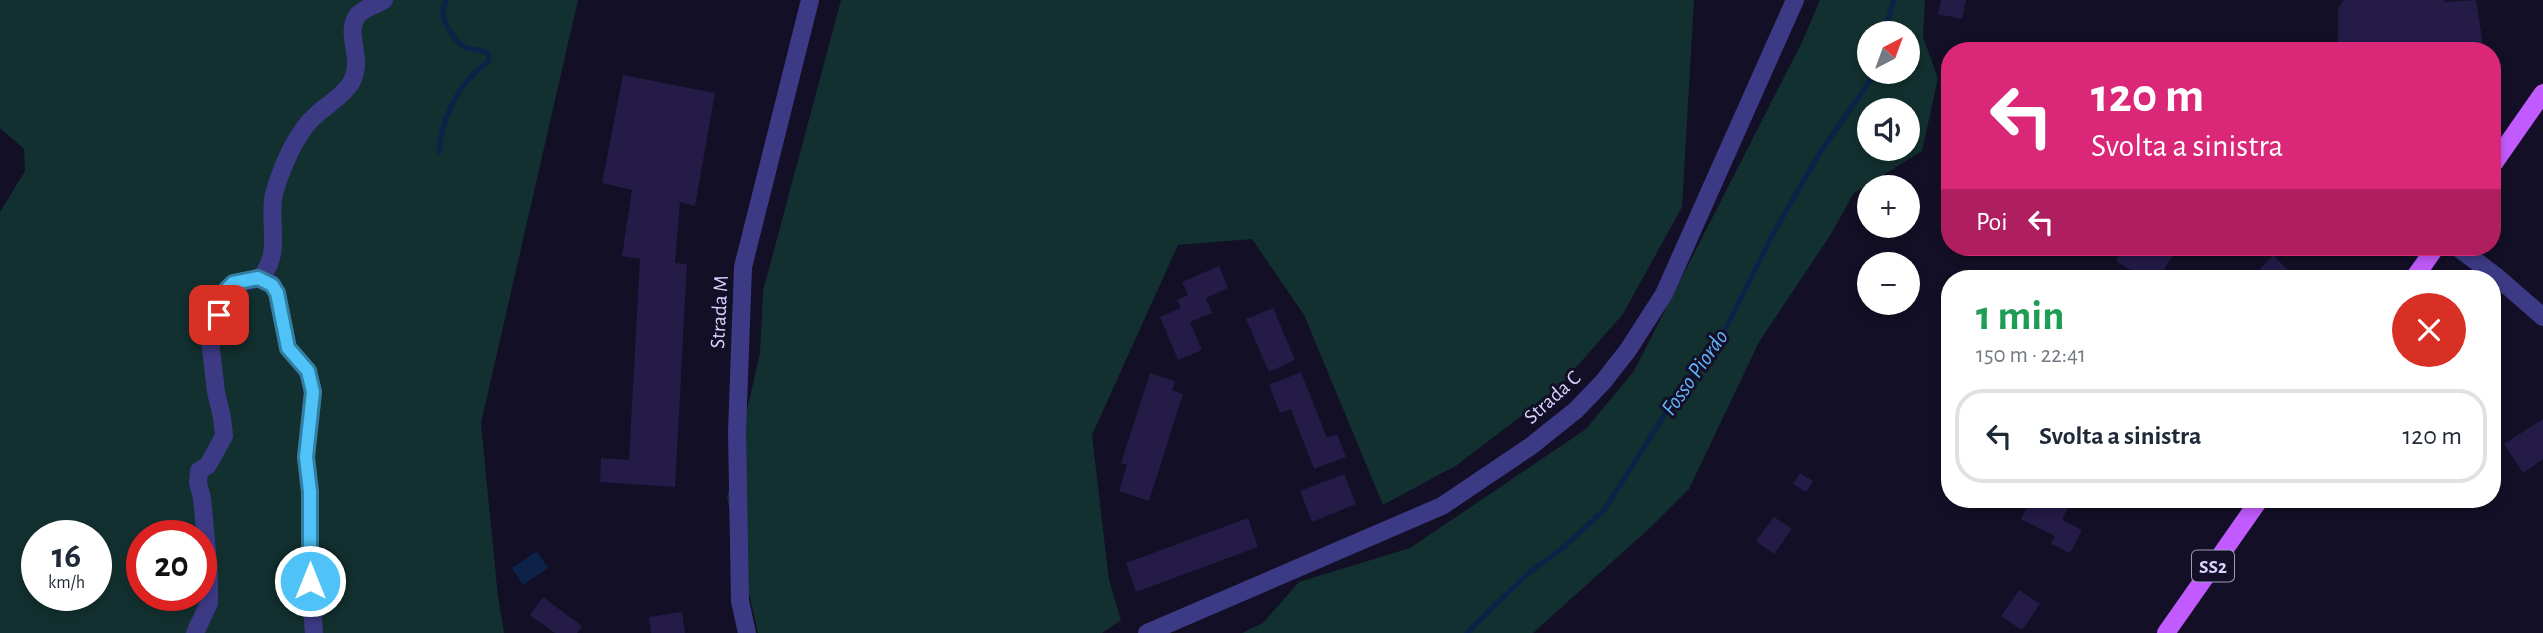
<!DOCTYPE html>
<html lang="it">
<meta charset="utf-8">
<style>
:root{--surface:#fff;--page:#f2f2f3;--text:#1f2937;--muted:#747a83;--line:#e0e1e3}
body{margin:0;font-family:"Alegreya Sans",sans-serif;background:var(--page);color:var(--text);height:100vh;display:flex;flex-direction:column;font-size:26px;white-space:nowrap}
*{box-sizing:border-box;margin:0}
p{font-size:23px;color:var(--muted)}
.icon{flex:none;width:38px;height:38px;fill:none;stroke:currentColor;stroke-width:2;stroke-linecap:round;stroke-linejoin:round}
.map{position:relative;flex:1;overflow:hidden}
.panel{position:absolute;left:1941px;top:270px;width:560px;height:238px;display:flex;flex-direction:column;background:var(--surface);border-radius:28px;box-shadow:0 4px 10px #0003}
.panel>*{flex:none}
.banner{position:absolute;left:1941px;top:42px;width:560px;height:214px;border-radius:28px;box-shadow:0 4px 10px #0003;background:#db2777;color:#fff;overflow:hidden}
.needle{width:46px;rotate:41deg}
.buttons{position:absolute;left:1857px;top:21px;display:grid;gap:14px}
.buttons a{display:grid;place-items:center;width:63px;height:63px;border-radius:50%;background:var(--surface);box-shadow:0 4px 10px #0003;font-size:35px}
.speed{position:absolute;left:21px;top:520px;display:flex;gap:14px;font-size:35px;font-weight:700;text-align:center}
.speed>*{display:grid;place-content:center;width:91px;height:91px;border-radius:50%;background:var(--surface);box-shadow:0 4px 10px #0003;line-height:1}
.speed small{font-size:18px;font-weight:400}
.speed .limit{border:10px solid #d22;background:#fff;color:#111}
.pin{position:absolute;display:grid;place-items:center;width:60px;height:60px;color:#fff;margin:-30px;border-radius:14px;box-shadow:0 4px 10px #0006}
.me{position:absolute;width:77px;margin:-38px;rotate:0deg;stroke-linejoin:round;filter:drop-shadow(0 0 5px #0008)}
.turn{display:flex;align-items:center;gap:24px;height:147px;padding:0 35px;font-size:32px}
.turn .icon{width:91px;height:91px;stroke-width:2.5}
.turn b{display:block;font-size:49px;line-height:60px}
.then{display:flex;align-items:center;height:66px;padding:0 35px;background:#0003;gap:14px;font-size:26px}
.round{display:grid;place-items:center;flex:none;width:74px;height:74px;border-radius:37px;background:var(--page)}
.summary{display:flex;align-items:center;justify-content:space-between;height:119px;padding:0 35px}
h1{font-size:42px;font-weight:700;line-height:52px;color:#1e9e55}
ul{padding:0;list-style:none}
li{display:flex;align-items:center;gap:21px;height:94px;margin:0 14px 10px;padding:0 21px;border:4px solid var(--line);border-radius:28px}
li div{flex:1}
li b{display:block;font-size:26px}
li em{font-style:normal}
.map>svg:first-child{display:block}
</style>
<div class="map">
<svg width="2543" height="633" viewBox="0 0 2543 633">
<rect width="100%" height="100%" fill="#130f26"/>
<path fill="#12302f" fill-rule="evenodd" d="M0,0H578L481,423L498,597L504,633H0V212L25,171L24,149L0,128ZM37,536H96V595H37ZM142,536H201V595H142Z
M841,0H1694L1682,207L1623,314L1558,388L1457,465L1383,505L1304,315L1252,239L1178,245L1092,435L1109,580L1121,620L1102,633H758L727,497L760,353L763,291Z
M1820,0H1925L1923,37L1938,78L1922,151L1854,193L1831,234L1759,342L1689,489L1652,526L1533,633H1242L1263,623L1299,582L1410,548L1586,429L1634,371L1802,42ZM1869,33H1908V72H1869ZM1869,110H1908V149H1869Z"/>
<path fill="#0c2248" d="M537,551L548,568L523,585L512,568Z"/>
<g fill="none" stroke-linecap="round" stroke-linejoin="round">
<path stroke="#0c2248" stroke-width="5" d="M1884,33L1894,0
M439,152C441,123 454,92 476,72C480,68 485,65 489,61L488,54C481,48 475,51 467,48C456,44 442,22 443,11C443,7 445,4 447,0
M1467,633L1526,575L1564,547L1605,509L1675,398L1718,344L1775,230L1821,151L1872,78L1873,72"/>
</g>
<path fill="#241b47" d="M1941,0H1966L1962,19L1938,14Z
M2344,0H2445L2444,2L2476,0L2484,51H2334L2338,44V8Z
M623,75L715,93L695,206L680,202L675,263L687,264L675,487L600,482L601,458L629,460L640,259L622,256L632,190L602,183Z
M2124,247H2160L2173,255L2159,278H2144L2116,261Z
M2273,255L2296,278H2269L2260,269Z
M1219,266L1228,288L1206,298L1212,313L1190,322L1202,350L1178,360L1160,317L1181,308L1177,300L1188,295L1182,282Z
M1273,308L1295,360L1269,372L1246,319Z
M1301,372L1327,438L1337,434L1346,457L1314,469L1291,409L1280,413L1269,385Z
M1150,373L1175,381L1172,390L1183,394L1149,501L1119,491L1127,465L1121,463Z
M2543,419V459L2523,473L2504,444Z
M1800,473L1813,481L1806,492L1793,484Z
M1344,474L1356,504L1312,522L1300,491Z
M2031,499H2072L2062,520L2082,530L2070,553L2051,544L2055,536L2021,519Z
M1774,517L1792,529L1774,554L1756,541Z
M1248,518L1258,547L1136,592L1126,563Z
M2019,590L2040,604L2022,630L2001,616Z
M543,597L582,626L577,633H555L530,615Z
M682,612L685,633H651L649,617Z"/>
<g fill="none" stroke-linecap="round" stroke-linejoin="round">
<path stroke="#3d3a85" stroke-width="18" d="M2457,247L2497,277L2543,317
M258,278L272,284L277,293L288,348L308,371L313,392L306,457L310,492V581L314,633
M195,633L209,603V573L202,498L198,483L199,471L208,465L224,436L222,417L216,392L210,340L227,289C237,279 256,284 264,273C281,250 268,219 274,194C281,169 296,132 316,115C328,104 342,97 351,83C365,58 344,36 357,16C364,7 375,6 384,0
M747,633L740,601L737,432L743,267L810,0
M1147,633L1442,506L1531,446L1576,410L1603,382L1628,350L1664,294L1795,0"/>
<path stroke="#c25bff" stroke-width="18" d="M2492,166L2543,93
M2414,278L2436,247
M2166,633L2260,499"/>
</g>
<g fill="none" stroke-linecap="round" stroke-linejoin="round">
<defs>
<path id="route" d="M219,315L227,289L233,283L258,278L272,285L277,293L288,348L308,371L313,392L306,457L310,492V581"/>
</defs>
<use href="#route" stroke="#337fa1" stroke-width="18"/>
<use href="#route" stroke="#4fc3f7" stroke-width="12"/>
</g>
<g text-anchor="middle" stroke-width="6" stroke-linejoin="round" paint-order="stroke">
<rect fill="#130f26" stroke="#9e99be" stroke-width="2" x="2192" y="550.5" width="42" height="31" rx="5"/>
<g font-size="19" font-weight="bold" fill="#d9d4ff">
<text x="2213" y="573">SS2</text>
</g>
<g font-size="21" fill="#d9d4ff" stroke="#130f26">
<text transform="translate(719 312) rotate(-87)" y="7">Strada M</text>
<text transform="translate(1552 397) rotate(-42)" y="7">Strada C</text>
</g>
<g font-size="23" font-style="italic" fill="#62b6ff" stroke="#130f26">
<text transform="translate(1694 372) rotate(-55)" y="8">Fosso Piordo</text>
</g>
</g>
</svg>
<div class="buttons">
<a><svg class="needle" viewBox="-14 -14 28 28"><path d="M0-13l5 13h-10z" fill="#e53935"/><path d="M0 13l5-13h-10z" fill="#747a83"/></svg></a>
<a><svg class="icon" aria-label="sound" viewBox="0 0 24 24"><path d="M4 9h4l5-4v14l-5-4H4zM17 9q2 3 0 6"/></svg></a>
<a>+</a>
<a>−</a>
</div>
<div class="speed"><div>16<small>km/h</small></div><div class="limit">20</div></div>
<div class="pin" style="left:219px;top:315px;background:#d93025"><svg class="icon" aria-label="arrive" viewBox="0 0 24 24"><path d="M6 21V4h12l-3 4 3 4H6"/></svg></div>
<svg class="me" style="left:310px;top:581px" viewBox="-20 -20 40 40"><circle r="17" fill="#4fc3f7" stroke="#fff" stroke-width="3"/><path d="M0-11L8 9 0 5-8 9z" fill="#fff"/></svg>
<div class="banner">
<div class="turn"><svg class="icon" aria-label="left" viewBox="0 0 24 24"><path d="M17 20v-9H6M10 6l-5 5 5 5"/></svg><div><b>120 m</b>Svolta a sinistra</div></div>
<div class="then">Poi<svg class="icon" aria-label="left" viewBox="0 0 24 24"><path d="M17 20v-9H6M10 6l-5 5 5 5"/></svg></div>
</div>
<section class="panel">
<div class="summary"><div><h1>1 min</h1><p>150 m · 22:41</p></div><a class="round" style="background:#d93025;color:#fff"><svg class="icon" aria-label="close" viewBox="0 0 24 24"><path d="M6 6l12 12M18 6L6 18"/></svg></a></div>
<ul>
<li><svg class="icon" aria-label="left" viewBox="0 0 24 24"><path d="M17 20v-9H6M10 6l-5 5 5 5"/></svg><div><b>Svolta a sinistra</b></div><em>120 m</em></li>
</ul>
</section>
</div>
